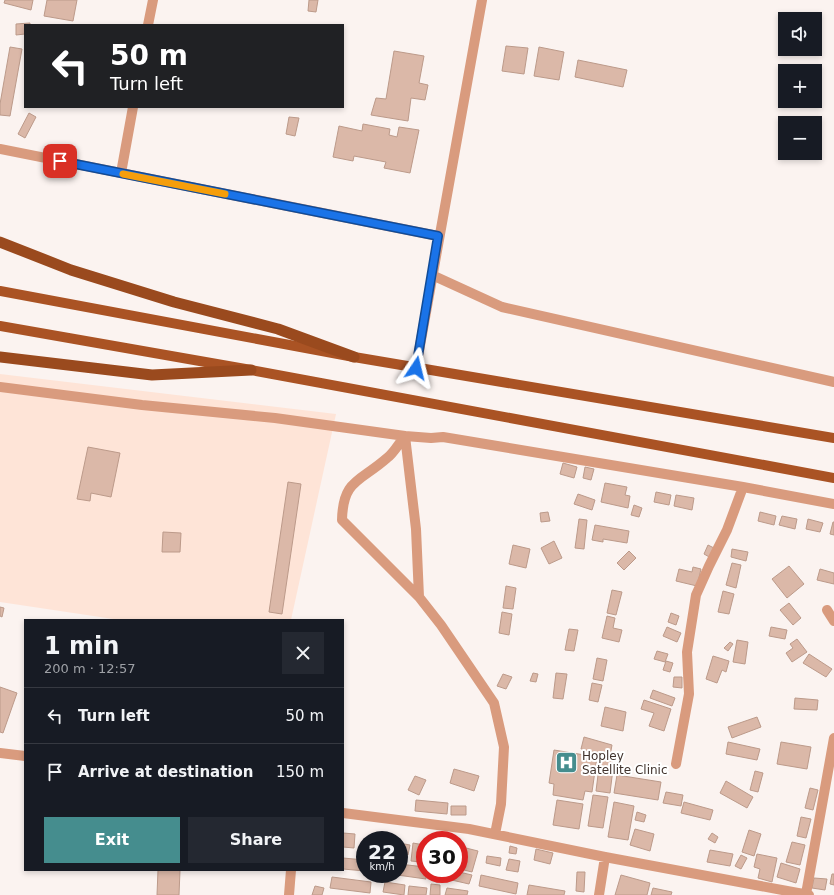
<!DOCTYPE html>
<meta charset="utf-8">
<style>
:root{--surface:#171b24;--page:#242831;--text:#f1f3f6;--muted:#9ea1a6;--line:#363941;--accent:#458d8e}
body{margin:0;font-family:"DejaVu Sans",sans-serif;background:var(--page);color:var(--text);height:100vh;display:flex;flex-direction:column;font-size:15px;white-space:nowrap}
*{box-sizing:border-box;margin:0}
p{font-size:13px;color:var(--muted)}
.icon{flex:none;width:22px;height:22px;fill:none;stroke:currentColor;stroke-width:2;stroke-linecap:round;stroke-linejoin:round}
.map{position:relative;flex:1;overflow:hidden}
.panel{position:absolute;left:24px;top:619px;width:320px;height:252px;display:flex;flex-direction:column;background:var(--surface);border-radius:0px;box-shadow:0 2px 6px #0003}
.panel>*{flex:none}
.hud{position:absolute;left:24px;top:24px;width:320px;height:84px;border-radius:0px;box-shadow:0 2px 6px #0003;background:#202124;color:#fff;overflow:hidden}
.fabs{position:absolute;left:778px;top:12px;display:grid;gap:8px}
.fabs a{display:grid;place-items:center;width:44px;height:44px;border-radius:0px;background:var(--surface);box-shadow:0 2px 6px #0003;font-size:20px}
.speed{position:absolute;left:356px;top:831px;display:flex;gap:8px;font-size:20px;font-weight:700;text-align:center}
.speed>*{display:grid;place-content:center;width:52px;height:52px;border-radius:50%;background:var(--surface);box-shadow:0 2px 6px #0003;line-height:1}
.speed small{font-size:10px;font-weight:400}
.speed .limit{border:6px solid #d22;background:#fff;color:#111}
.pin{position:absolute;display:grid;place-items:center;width:34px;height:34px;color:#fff;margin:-17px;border-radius:8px;box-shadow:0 2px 6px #0006}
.me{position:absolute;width:44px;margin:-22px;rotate:10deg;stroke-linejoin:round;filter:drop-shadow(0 0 3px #0008)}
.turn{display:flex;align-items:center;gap:14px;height:84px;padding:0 20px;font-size:18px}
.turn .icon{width:52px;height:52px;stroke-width:2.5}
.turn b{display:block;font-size:28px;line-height:34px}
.round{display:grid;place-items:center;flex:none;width:42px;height:42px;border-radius:0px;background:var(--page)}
.head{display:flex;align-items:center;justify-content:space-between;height:68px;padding:0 20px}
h1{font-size:24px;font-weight:700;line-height:30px}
.action{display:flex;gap:8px;margin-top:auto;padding:8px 20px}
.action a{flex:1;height:46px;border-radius:0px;background:var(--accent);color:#fff;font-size:16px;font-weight:700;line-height:46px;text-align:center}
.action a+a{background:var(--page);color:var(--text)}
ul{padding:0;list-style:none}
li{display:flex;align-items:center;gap:12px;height:56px;padding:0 20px;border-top:1px solid var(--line)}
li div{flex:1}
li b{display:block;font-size:15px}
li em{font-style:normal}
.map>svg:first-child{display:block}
</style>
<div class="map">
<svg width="834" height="895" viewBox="0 0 834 895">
<rect width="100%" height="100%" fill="#fbf3f0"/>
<path fill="#fee4d7" d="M0,374L336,414L291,620H120L0,602Z"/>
<path fill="#dbb8a8" stroke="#bc9a8a" d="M5,0H33L31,10L4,3Z
M47,0H77L73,21L44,16Z
M309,0H318L316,12L308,11Z
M30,23V25H25V34L16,35V24Z
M506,46L528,48L524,74L502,71Z
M10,47L22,49L10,116L0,115V104Z
M539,47L564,52L559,80L534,76Z
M394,51L424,56L419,83L428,85L425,100L411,98L408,121L371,115L376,98L386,99Z
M578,60L627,70L623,87L575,77Z
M29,113L36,117L25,138L18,134Z
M289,117L299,118L295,136L286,134Z
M363,124L390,129L389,135L397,137L399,127L419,130L410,173L384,168L386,162L354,156L353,161L333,157L339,126L362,131Z
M88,447L120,453L111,497L91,493L90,501L77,499Z
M563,463L577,467L574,478L560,474Z
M585,467L594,469L591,480L583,478Z
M288,482L301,484L282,614L269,612Z
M605,483L627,487L625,495L630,496L628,508L601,502Z
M656,492L671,495L669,505L654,502Z
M578,494L595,500L592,510L574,504Z
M676,495L694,498L692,510L674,506Z
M634,505L642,508L639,517L631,515Z
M548,512L550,521L541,522L540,513Z
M760,512L776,516L774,525L758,521Z
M782,516L797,519L795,529L779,525Z
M579,519L587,520L584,549L575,548Z
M808,519L823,523L820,532L806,529Z
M833,522H834V535L830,534Z
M595,525L629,531L627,543L603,539V542L592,540Z
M163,532L181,533L180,552H162Z
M554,541L562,558L549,564L541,548Z
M513,545L530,549L526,568L509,564Z
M708,545L716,549L711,558L704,554Z
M732,549L748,552L746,561L731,557Z
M629,551L636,558L624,570L617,563Z
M732,563L741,565L736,588L726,585Z
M789,566L804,584L787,598L772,579Z
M693,567L701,569L697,586L676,581L679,569L692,572Z
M820,569L834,573V584L817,580Z
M506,586L516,588L513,609L503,608Z
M612,590L622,592L616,615L607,613Z
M723,591L734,594L729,614L718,612Z
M789,603L801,618L793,625L780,610Z
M0,607L4,608L2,617L0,616Z
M502,612L512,614L509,635L499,633Z
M671,613L679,616L676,625L668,622Z
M607,616L615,618L613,628L622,630L619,642L602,638Z
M667,627L681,633L677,642L663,636Z
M771,627L787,630L785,639L769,636Z
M569,629L578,630L574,651L565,650Z
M797,639L807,652L792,662L786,653L793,648L790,644Z
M737,640L748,642L745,664L733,662Z
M730,642L733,644L728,651L724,648Z
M657,651L668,654L665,662L654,659Z
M809,654L832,669L826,677L803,663Z
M713,656L729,661L726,672L722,670L717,683L706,679Z
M597,658L607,660L603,681L593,679Z
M666,661L673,663L670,672L663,670Z
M533,673L538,674L536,682L530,681Z
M556,673L567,674L563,699L553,698Z
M503,674L512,677L506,689L497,686Z
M674,677H682V688L673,687Z
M592,683L602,685L598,702L589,700Z
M0,687L17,693L3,733L0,732Z
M653,690L675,698L672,706L650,698Z
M795,698L818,700L817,710L794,709Z
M644,700L671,709L664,731L649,726L654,713L641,709Z
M605,707L626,712L623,731L601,726Z
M757,717L761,727L732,738L728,727Z
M584,737L612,745L610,756L581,749Z
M728,742L760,749L757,760L726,754Z
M781,742L811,747L807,769L777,764Z
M554,750L597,757L592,792L585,791L583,800L553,795L554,784L549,783Z
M600,759L614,761L610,793L596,791Z
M454,769L479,776L474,791L450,783Z
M755,771L763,773L758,792L750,790Z
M617,775L661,782L658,800L614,793Z
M415,776L426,780L419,795L408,790Z
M726,781L753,797L747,808L720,793Z
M810,788L818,790L813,810L805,808Z
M666,792L683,795L681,806L663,803Z
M593,795L608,797L603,828L588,826Z
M416,800L448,803L447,814L415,811Z
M557,800L583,804L579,829L553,825Z
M614,802L634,806L628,840L608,837Z
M684,802L713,810L710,820L681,813Z
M451,806H466V815H451Z
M637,812L646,815L644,822L635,820Z
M801,817L811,819L806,838L797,836Z
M635,829L654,834L650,851L630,845Z
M749,830L761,834L754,856L742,852Z
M343,833L355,834L354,848L343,847Z
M712,833L718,837L715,843L708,839Z
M792,842L805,845L800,865L786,862Z
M399,843L410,845L408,855L399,853Z
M413,843L424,845L421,862L411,861Z
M510,846L517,848L516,854L509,853Z
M466,848L478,851L472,872L460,869Z
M536,849L553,853L550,864L534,860Z
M710,850L733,854L730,866L707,862Z
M757,854L777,858L772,882L758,878L760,869L754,867Z
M741,855L747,858L741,869L735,866Z
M487,856L501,858L500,866L486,863Z
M343,858L365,860V871L343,869Z
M509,859L520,861L518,872L506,870Z
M781,863L800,869L796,883L777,877Z
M399,864L425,867L426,879L390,874H399Z
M158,870H180L179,895H157Z
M459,872L472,875L469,884L443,878L444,874H459Z
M577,872H585L584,892L576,891Z
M432,874H441L440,878L431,877Z
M832,874H834V885L830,884Z
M481,875L518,883L516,894L479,886Z
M621,875L650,883L647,895H615Z
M332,877L371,882L370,893L330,888Z
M814,878L827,879L825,890L812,888Z
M385,882L405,885L404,895L383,892Z
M431,884L440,885V895H430Z
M529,885L565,891L564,895H527Z
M315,886L324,888L322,895H312Z
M409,886L427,888L426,895H408Z
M447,888L468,891L467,895H445Z
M653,888L672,892L671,895H651Z"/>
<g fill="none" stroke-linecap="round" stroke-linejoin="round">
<path stroke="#d99b7e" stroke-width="10" d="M432,275L502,307L834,382"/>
<path stroke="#d99b7e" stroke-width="10" d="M148,25L153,0
M0,149L438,236
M121,173L133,107
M416,368L482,0
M0,387L142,405L275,418L405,436L416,529L419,597
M827,610L834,621
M0,753L25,756
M676,764L689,694L687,652L696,595L709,566L727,530L743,487
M343,813L469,829L605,857L809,895
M495,834L501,804L504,747L494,703L441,625L419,597L342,520C343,479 360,482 387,458C394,453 399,443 405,436L431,438L443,437L743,487L834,504
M806,894L834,738
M289,895L291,870
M599,895L605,857"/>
<path stroke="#aa5324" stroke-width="10" d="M0,291L354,357L834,438
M0,326L251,370L834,478"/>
<path stroke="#9a4a1e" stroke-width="11" d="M0,242L71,270L174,302L278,329L354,357
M0,357L152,375L251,370"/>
</g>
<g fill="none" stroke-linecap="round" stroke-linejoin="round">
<defs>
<path id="route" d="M60,161L438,236L416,368"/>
</defs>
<use href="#route" stroke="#114b97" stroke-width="10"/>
<use href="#route" stroke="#1a73e8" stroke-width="7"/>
<path stroke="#f59e0b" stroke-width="7" d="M123,174L225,194"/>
</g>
<defs>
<symbol id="hospital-square" viewBox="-11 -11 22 22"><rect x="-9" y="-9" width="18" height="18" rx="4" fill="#458d8e" stroke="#fff"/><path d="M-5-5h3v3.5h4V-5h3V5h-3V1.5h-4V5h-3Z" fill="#fff"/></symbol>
</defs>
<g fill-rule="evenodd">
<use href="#hospital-square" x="554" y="750" width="25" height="25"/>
</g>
<g text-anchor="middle" stroke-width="4" stroke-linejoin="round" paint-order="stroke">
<g font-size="12" fill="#40322c" stroke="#fff" text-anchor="start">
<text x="582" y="760">Hopley<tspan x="582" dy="14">Satellite Clinic</tspan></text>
</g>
</g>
</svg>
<div class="fabs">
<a><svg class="icon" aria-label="sound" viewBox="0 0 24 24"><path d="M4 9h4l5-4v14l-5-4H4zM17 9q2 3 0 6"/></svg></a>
<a>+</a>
<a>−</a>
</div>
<div class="speed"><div>22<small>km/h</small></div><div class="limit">30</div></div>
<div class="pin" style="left:60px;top:161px;background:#d93025"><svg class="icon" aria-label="arrive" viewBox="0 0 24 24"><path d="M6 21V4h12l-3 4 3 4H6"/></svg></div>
<svg class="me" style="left:416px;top:368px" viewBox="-20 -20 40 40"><path d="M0-17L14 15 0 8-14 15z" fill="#1a73e8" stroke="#fff" stroke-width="4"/></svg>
<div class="hud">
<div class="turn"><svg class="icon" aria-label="left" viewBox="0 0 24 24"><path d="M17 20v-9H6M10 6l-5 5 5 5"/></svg><div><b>50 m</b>Turn left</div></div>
</div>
<section class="panel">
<div class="head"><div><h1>1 min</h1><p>200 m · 12:57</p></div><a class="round"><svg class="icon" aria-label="close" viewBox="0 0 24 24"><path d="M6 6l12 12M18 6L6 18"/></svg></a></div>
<ul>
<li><svg class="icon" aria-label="left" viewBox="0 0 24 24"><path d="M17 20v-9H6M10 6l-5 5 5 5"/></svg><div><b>Turn left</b></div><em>50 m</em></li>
<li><svg class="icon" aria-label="arrive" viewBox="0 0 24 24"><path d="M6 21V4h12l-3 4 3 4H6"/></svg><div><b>Arrive at destination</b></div><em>150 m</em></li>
</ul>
<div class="action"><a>Exit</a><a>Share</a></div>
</section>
</div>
